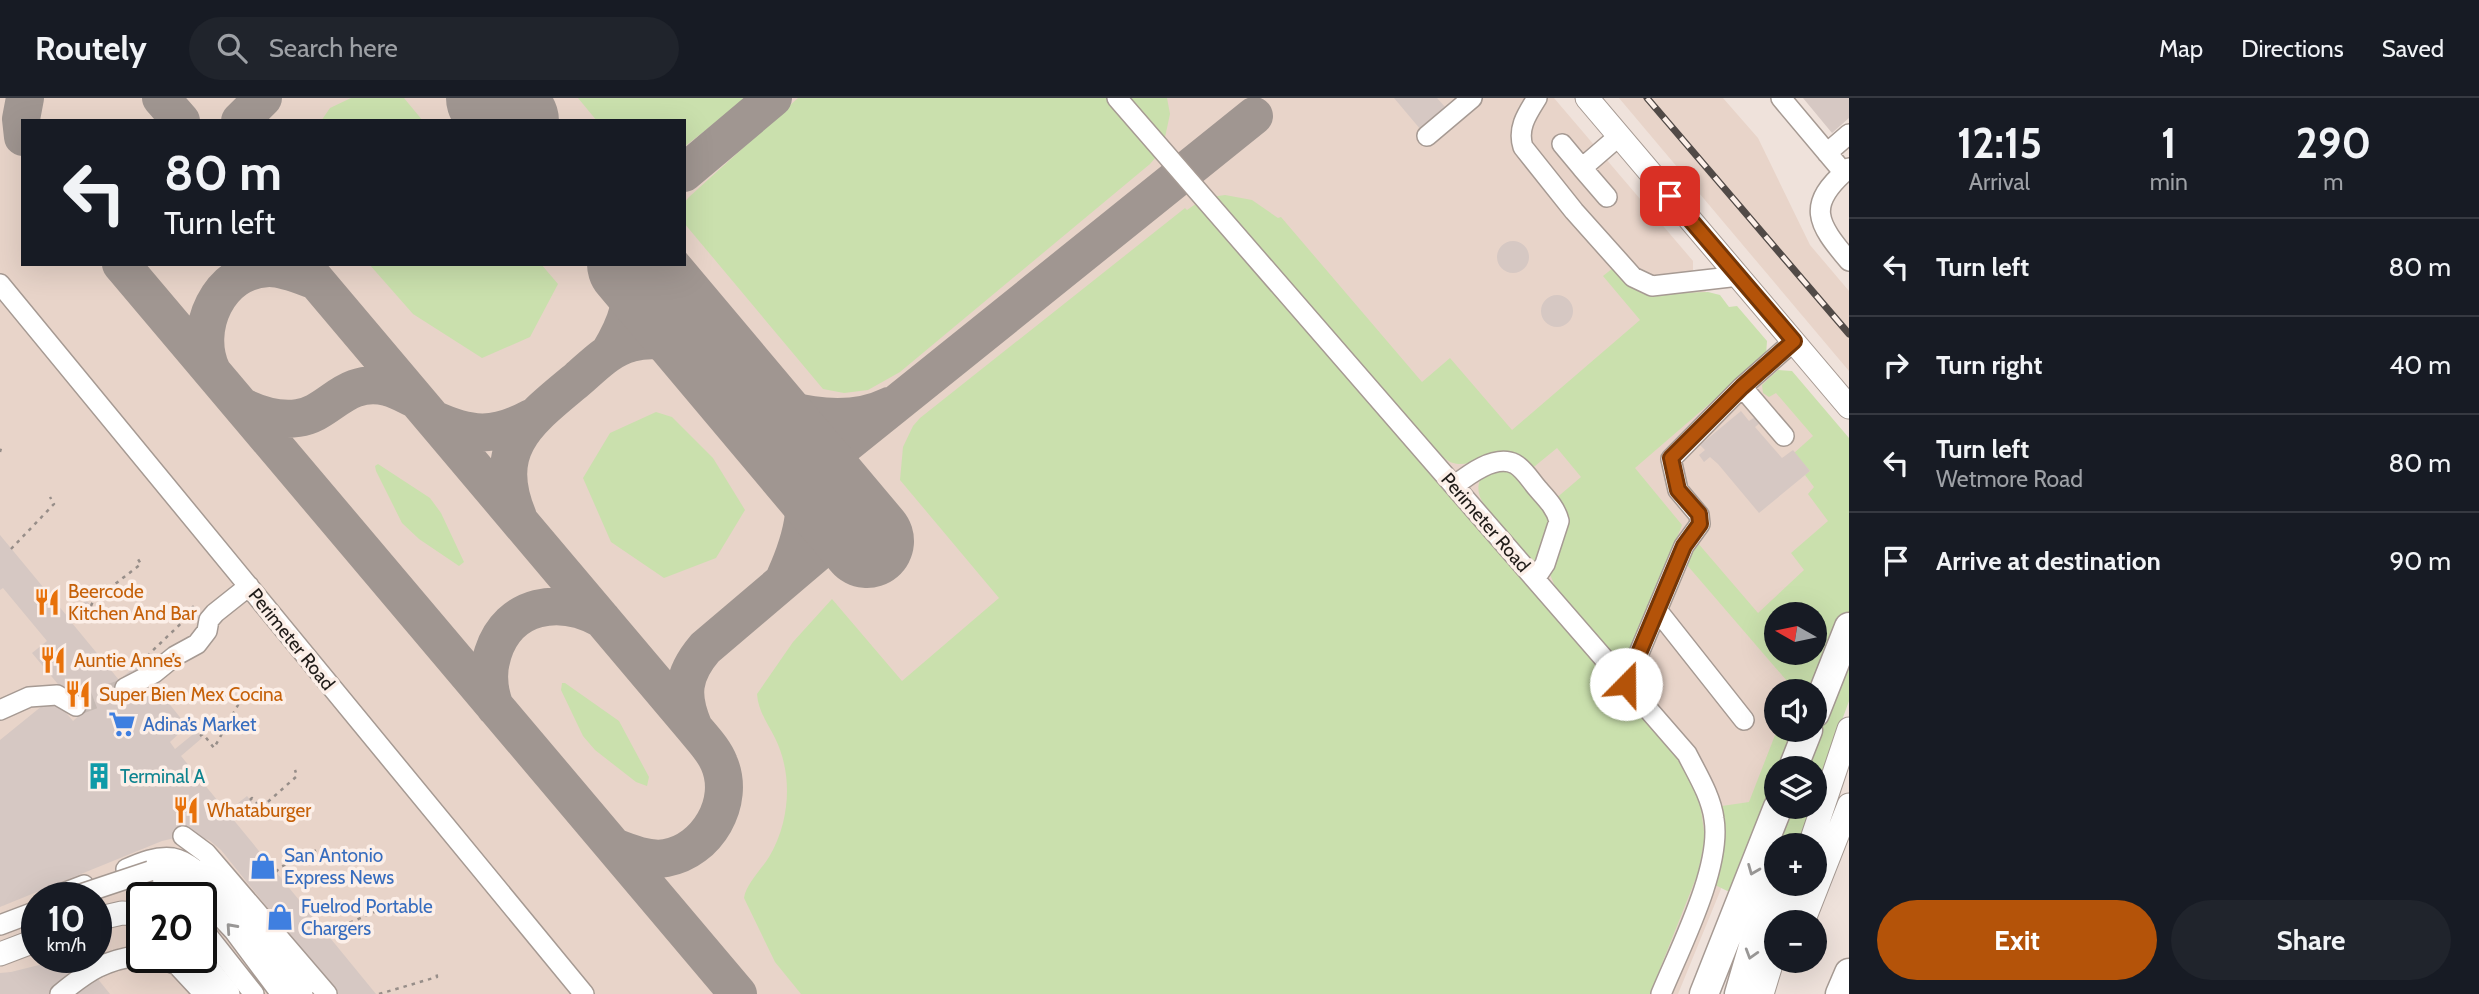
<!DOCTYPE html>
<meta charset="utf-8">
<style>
:root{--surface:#171b24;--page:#20242c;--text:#f1f3f6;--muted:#9ea1a6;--line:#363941;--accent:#b45309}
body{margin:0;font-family:Cabin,sans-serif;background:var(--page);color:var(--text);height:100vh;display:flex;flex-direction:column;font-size:26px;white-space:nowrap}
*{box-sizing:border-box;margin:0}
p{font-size:23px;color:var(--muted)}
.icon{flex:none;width:38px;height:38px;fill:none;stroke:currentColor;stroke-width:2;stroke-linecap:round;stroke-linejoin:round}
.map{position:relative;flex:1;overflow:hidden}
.side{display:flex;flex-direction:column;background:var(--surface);width:630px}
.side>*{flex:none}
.hud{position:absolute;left:21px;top:21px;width:665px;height:147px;border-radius:0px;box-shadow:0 7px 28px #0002;background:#171b24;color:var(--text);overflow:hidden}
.needle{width:46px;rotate:279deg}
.tools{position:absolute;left:1764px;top:504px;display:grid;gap:14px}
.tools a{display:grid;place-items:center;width:63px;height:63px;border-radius:50%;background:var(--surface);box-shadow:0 7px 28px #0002;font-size:35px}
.speed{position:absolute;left:21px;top:784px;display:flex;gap:14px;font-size:35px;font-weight:700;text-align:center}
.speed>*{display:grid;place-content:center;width:91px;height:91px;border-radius:50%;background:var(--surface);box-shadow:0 7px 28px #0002;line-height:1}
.speed small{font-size:18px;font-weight:400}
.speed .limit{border:4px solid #111;border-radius:10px;background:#fff;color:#111}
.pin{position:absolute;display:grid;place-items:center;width:60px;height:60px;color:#fff;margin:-30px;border-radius:14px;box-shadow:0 4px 10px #0006}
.me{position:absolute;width:77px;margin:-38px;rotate:22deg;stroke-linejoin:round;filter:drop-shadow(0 0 5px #0008)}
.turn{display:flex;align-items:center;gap:24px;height:147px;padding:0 28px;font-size:32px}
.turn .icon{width:91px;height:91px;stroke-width:2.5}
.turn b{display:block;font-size:49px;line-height:60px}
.eta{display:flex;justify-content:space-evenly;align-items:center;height:119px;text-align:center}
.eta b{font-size:42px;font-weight:800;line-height:49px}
.action{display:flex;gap:14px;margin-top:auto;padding:14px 28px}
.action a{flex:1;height:80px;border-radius:42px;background:var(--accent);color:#fff;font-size:28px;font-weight:800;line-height:80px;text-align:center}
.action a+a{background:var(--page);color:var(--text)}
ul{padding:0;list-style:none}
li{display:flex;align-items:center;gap:21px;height:98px;padding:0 28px;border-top:2px solid var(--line)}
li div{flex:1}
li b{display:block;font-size:26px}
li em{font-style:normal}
header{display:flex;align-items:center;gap:42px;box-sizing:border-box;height:98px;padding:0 35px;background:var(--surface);border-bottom:2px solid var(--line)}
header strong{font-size:33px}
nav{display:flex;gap:38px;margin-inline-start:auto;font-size:24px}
.search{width:490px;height:63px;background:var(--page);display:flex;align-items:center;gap:18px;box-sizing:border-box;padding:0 24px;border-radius:38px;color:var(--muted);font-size:26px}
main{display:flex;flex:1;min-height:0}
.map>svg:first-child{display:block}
</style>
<header>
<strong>Routely</strong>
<div class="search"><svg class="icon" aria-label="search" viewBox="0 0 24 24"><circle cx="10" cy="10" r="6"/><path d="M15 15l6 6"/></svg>Search here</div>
<nav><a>Map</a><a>Directions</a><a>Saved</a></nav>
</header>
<main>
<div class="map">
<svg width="1849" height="896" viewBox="0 0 1849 896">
<rect width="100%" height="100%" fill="#efe2db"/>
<path fill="#e8d4c9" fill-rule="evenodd" d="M0,0H1554L1693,163V178L1849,368V479L1802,593H1776V632H1786L1678,896H0ZM23,23H684V166H23ZM1776,516H1815V555H1776ZM37,800H96V859H37ZM142,800H201V859H142Z
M1619,0H1723L1758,40L1810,147L1849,193V273Z"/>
<path fill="#cae0ad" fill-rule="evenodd" d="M351,0H404L423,23H321L330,10Z
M578,0H747L684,49V23H597Z
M798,0H1106L1156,59L1150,66L900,274L868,292L844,295L823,291L684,125V105L689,99Z
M1127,0H1167L1170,16L1164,44Z
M1225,97L1252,102L1278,120L1281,119L1422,284L1450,260L1512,332L1640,222L1603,178L1613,170L1632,189L1643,196L1708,194L1720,197L1729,209L1737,208L1767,243L1766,257L1635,370L1682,427L1634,550L1622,568L1552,488L1554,486L1549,474L1554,402L1581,379L1557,350L1529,373C1520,369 1507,361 1497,360C1478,359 1461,374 1444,360L1442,362L1211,99Z
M1197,105L1649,623L1682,666L1699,698L1705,740L1698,775L1650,896H801L775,864L744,800C746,786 761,772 769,759C775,749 780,737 783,725C790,697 788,666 775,640C768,626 758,613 757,596L793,544L832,501L902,583L999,500L900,382L903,349L913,328L920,320L1185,110L1187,112Z
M369,166H541L558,186L530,239L482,260L413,216Z
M1778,272L1792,273L1849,340V603L1815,696V670H1776V709H1811L1798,747H1776L1775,816L1715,787L1724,752L1722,708L1749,704L1777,632H1815V593H1792L1793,590L1687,467L1697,444L1758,515L1804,472L1791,455L1828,423L1808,396L1814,389L1805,377L1810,373L1794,355L1813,338L1776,295L1769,299L1763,295L1762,287ZM1776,516H1815V555H1776Z
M656,314L672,319L713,360L745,412L716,460L664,480L611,444L583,380L610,335Z
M378,366L430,400L441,415L464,464L459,468L419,441L402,425L376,373L375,368Z
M1512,371L1554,419L1537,464L1532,462L1531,464L1480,406L1483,405C1477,395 1476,384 1485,376Z
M562,585H565L619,623L649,679L647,688L636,684L595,652L583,638L561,592Z"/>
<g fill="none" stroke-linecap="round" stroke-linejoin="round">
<path stroke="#a09691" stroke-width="38" d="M161,0L181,23
M240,23L263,0
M23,39L21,21L25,0
M684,75L773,0
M121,166L738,896
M302,166L694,630C703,641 714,652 719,665C736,704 707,753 666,760C649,763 629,755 614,749
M609,255C626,227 638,198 626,166
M212,273C192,232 218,171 269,170C285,170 302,178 316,183
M739,291C780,316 844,330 889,308
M241,308C259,317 277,323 298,320C330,316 344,279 387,289C397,291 408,298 417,302
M433,321C470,338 494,340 531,320
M810,375L1254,18
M518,419C489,349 529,322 578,281C594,267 610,250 631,245C661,237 688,248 714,261
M785,479C803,439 814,398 794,356
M495,609C488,591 487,573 493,555C509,505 560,498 602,521
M694,630C680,598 682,577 705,550L852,425"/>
<path stroke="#a09691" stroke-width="94" d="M493,0L512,23
M634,166L867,443"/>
</g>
<path fill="#d6c8c3" d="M1394,0H1437L1446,10L1421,32Z
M1803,0H1849V20L1832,35Z
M1497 159a16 16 0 1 1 32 0a16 16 0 1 1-32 0Z
M1541 213a16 16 0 1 1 32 0a16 16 0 1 1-32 0Z
M1741,313L1749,323L1755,319L1760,325L1755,329L1782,360L1793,352L1810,373L1759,415L1718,366L1710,359L1704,364L1699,357L1705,352L1700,347Z
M0,437L67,518L86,502L92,509L72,525L119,582L138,566L141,569L143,573L124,589L135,602L151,589L160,600L163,598L187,628L170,644L175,651L197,633L202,640L181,658L227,714L247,698L252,704L232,720L376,896H337L221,752L209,742L194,738H183L162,743L0,809V642L53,599L73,623L82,615L32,555L47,543L3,490L0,492Z
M71,859H80L110,896H0V875L11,874Z"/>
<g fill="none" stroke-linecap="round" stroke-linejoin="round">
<path stroke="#c6bab4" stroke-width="19" stroke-dasharray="19 10" stroke-linecap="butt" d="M76,608L125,590"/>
<defs>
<path id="minor" d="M1117,0L1687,656C1697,676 1711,698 1714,721C1722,769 1680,850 1661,896
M1537,0C1527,16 1517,30 1523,49L1574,113L1633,179L1652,188L1739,178
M1781,0L1844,75
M1427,38L1472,0
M1562,46L1582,70
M1827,55L1849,36
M1849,70C1805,107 1817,125 1849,163
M1607,99L1582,70L1619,38
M0,186L584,896
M1742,289L1784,338
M1454,388C1468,377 1495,356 1515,366C1524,371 1531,383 1538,391C1546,400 1556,410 1559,423L1545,466L1535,481
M1657,512L1744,622
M1626,586L1684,448L1700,426L1699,417L1678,392L1671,361L1742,289L1794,243
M125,590L154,575L175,558L197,546L207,533L209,522L215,515L249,488
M0,612L29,599L57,597L76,608
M183,738L206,755L327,896
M126,771C142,764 156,758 173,760C210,766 279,865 303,896
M150,773L183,779L234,833L281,896
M145,777L154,779L178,800
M50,800L84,787
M0,827L37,813
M201,829L254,896
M157,859L177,867L204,896
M60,896C88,873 104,862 142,857"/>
<path id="major" d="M1587,0L1849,309
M1810,747L1849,631
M96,821L122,815L142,816
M1784,824L1797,786
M1803,824L1849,707
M0,856L37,842
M198,859L228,896
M1762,896L1776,850"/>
<path id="highway" d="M1815,615L1849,529
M1793,670L1808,632
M1704,896L1778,709
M1739,896L1776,770
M1840,896L1849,875"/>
</defs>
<use href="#minor" stroke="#a69a93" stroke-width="22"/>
<use href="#major" stroke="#a69a93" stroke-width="25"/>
<use href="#highway" stroke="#a69a93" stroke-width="31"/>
<path stroke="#978e89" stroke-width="2.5" stroke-dasharray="3.5 5" stroke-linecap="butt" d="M0,354L2,346
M11,451L54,406L50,399
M91,508L93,503L141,466L138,461
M147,558L195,512L190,505
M200,638L203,636L214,650L243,598L238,592
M250,702L252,700L261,710L297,678L295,672
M276,774L279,770L323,749L321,746
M327,836L331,833L397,804L395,797
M379,896L437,879L436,872"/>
<use href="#minor" stroke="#fff" stroke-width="19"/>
<use href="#major" stroke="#fff" stroke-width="23"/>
<use href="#highway" stroke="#fff" stroke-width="28"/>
<defs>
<path id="rail" d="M1647,0L1849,236"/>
</defs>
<use href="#rail" stroke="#514a47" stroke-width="7"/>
<use href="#rail" stroke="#fcefe8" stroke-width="4.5" stroke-dasharray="13" stroke-linecap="butt"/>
<defs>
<path id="minor-bridge" d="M69,800L150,773"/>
</defs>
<use href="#minor-bridge" stroke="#a69a93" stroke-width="22" stroke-linecap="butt"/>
<use href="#minor-bridge" stroke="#fff" stroke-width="19"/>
</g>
<defs><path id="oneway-chevron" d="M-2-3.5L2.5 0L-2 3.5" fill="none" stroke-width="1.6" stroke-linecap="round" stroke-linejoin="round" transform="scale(1.75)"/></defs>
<g stroke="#9b9998">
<use href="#oneway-chevron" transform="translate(1753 772) rotate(112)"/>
<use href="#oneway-chevron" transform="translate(231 830) rotate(-132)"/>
<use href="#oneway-chevron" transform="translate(1751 856) rotate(107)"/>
</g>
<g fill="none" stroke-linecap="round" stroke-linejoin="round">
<defs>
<path id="route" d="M1626,586L1684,448L1700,426L1699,416L1678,392L1671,360L1742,289L1794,243L1670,98"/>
</defs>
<use href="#route" stroke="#753606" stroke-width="18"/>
<use href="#route" stroke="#b45309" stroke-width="12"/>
</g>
<defs>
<symbol id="restaurant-bare" viewBox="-9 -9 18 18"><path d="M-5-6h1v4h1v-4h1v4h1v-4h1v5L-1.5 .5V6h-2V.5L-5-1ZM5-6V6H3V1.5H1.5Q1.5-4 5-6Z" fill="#e8710a" stroke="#fcefe8" stroke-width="2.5" paint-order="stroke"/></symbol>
<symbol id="supermarket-bare" viewBox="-9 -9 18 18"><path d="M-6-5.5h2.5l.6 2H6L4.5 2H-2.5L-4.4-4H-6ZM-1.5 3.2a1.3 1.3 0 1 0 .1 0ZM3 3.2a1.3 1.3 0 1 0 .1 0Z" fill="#3f7fe0" stroke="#fcefe8" stroke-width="2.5" paint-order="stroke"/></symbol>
<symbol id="building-bare" viewBox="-9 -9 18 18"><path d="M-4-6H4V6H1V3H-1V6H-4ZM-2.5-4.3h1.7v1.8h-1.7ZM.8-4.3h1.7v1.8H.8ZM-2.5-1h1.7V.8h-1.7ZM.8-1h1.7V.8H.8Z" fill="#0f9aa8" stroke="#fcefe8" stroke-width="2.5" paint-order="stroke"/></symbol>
<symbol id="shop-bare" viewBox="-9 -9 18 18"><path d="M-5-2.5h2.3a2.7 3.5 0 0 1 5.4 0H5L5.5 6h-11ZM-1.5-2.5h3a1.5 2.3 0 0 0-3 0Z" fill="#3f7fe0" stroke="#fcefe8" stroke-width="2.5" paint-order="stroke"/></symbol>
</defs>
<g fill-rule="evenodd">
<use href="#restaurant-bare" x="28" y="485" width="38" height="38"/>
<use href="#restaurant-bare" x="34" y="543" width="38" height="38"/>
<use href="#restaurant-bare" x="59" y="577" width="38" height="38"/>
<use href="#supermarket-bare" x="103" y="607" width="38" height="38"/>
<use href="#building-bare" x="80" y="659" width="38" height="38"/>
<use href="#restaurant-bare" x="167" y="693" width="38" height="38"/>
<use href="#shop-bare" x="244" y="749" width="38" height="38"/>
<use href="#shop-bare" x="261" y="800" width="38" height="38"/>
</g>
<g text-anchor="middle" stroke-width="7" stroke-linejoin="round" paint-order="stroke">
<g font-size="19" fill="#201c19" stroke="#fcefe8">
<text transform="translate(1486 424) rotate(49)" y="7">Perimeter Road</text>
<text transform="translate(292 541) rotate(51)" y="7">Perimeter Road</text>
</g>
<g font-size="19" fill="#c56008" stroke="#fcefe8" text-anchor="start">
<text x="68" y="500">Beercode<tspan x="68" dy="22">Kitchen And Bar</tspan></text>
<text x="74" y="569">Auntie Anne’s</text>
<text x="99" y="603">Super Bien Mex Cocina</text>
<text x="207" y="719">Whataburger</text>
</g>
<g font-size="19" fill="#366cbe" stroke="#fcefe8" text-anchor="start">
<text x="143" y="633">Adina’s Market</text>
<text x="284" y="764">San Antonio<tspan x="284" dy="22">Express News</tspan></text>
<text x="301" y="815">Fuelrod Portable<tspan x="301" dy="22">Chargers</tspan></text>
</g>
<g font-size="19" fill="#0d838f" stroke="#fcefe8" text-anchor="start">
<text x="120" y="685">Terminal A</text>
</g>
</g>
</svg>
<div class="tools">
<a><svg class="needle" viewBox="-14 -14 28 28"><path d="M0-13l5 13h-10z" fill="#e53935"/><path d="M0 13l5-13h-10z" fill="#9ea1a6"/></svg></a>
<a><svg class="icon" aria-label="sound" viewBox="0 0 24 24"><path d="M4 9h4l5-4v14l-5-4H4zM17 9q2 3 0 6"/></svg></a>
<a><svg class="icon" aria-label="layers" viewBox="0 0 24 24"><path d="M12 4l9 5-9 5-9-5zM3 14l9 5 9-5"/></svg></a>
<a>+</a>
<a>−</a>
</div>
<div class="speed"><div>10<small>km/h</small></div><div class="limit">20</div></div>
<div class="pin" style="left:1670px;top:98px;background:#d93025"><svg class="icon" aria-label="arrive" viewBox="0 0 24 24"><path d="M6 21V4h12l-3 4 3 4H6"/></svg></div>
<svg class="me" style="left:1626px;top:586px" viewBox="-20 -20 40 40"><circle r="19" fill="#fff"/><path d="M0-13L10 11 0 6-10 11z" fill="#b45309"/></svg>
<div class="hud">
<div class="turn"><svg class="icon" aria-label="left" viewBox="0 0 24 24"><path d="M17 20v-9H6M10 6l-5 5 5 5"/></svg><div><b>80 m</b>Turn left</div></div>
</div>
</div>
<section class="side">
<div class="eta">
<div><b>12:15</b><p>Arrival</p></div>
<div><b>1</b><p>min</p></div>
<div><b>290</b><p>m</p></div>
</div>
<ul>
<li><svg class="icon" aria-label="left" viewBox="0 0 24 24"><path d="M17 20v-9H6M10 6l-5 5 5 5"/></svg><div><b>Turn left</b></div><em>80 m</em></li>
<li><svg class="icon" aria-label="right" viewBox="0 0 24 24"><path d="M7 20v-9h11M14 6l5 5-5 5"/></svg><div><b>Turn right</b></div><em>40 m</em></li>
<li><svg class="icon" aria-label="left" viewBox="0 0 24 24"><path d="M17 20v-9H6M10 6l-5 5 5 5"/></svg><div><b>Turn left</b><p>Wetmore Road</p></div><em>80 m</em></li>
<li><svg class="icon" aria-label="arrive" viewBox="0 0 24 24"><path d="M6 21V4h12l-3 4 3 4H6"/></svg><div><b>Arrive at destination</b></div><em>90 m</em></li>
</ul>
<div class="action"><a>Exit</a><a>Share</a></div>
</section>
</main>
